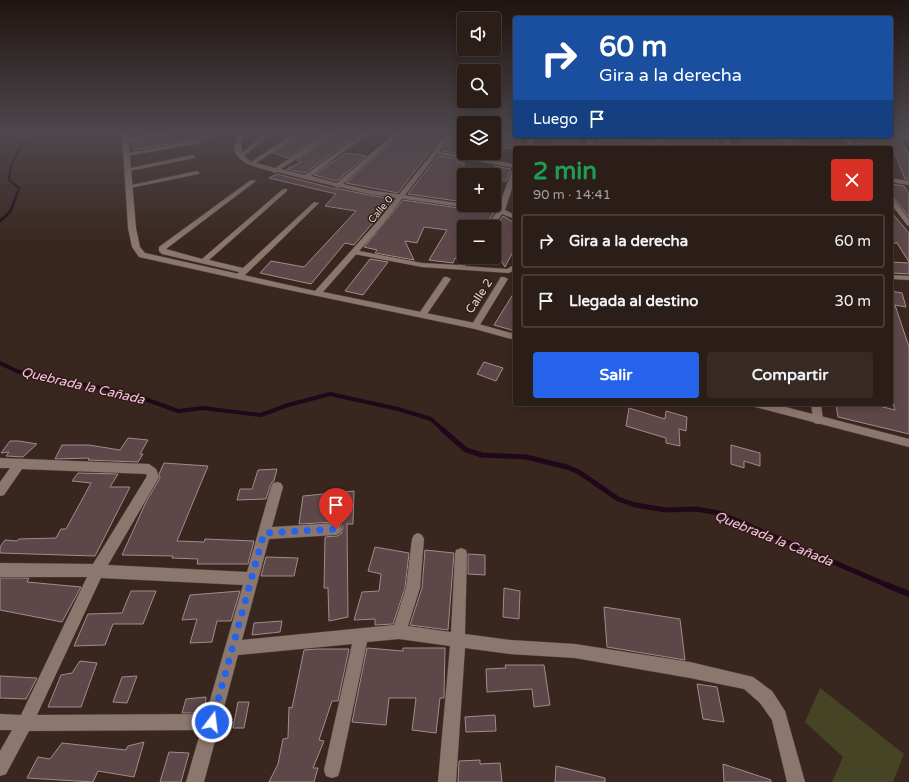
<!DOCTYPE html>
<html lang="es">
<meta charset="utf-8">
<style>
:root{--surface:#2b1d17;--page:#372a24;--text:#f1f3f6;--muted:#a6a2a1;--line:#473b36;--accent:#2563eb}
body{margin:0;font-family:"Varela Round",sans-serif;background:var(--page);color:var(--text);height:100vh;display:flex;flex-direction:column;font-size:15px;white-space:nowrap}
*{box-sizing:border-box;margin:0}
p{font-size:13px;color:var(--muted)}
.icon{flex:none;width:22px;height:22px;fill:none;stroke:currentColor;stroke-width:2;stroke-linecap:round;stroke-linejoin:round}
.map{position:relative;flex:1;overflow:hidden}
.sheet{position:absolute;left:513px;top:146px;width:380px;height:260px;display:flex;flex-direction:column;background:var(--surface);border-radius:4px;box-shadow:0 2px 10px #0003,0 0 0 1px var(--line)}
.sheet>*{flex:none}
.hud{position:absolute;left:513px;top:16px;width:380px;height:122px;border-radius:4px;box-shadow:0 2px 10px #0003,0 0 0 1px var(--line);background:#1a4fa0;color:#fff;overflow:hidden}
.controls{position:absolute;left:457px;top:12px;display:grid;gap:8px}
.controls a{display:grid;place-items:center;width:44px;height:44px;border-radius:4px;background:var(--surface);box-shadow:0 2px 10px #0003,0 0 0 1px var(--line);font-size:20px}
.pin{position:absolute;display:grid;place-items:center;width:34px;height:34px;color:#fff;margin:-41px -17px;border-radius:50% 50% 50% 0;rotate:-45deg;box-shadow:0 0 4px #0007}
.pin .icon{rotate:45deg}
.me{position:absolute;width:44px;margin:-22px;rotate:15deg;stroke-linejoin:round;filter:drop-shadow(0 0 3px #0008)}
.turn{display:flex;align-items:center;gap:14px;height:84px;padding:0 20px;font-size:18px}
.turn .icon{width:52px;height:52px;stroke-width:2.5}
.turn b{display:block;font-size:28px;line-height:34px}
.then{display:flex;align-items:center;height:38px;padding:0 20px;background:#0003;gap:8px;font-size:15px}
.round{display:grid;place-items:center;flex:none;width:42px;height:42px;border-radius:4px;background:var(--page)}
.summary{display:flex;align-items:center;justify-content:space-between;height:68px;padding:0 20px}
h1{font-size:24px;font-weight:700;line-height:30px;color:#1e9e55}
.action{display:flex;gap:8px;margin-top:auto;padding:8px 20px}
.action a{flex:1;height:46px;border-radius:4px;background:var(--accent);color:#fff;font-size:16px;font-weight:700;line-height:46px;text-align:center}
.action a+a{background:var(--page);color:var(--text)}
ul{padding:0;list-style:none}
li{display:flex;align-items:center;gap:12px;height:54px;margin:0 8px 6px;padding:0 12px;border:2px solid var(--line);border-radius:4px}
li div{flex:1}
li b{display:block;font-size:15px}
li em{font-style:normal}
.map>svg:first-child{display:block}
</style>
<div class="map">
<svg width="909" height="782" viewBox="0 0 909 782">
<rect width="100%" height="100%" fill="#39271f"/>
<path fill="#454425" d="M820,688L904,754L893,782H832L843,757L805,722Z"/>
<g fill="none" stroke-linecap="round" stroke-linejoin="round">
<path stroke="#200719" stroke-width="2.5" d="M11,210L19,188L9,180C10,160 21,147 33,132"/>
<path stroke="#200719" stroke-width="3" d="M0,221L10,212L11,209"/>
<path stroke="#200719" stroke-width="4" d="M0,363L19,372L111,390L128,396L134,395L178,411L203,408L261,415L288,405L330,394L398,409L431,419L443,430"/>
<path stroke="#200719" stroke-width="5" d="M442,429L466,450L482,455L526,457L567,467L579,472L618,499L635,505L666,510L696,509L719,513L889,586"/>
<path stroke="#200719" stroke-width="6" d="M887,585L909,594"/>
</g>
<path fill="#5d4749" stroke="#a38a8c" d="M177,132H211L212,138L201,140L199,139L134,150L133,142Z
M304,132H326L288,158L273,153Z
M337,132H361L305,173L287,169L301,162L297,160Z
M411,132H445L398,193L346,183L400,135L407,136Z
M454,132H464V148H457V153L442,151Z
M511,132H515V136H527L515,148H496L503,136L506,137Z
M559,136H583L575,148L553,145Z
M615,136H654V143Z
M663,136H717L716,148H691L663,144Z
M743,136H780L786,148H741Z
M789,136H800L809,148H795Z
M855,136H888L901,140L909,155V179H905L896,156L891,155V148H887V146L856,143Z
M599,139L654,148H595Z
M346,153L366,156L337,181L314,175Z
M438,156L457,159V162L464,163V202L408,194Z
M494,166L511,169L506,181L494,180Z
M277,174L336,189H340L369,195L393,199L354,245L345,243L311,284L260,273L271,261L304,267L356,211L325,206L336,194L269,178Z
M891,184L904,186L909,194V217L891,195Z
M494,192L502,193L497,207H494Z
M403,200L494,213L484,227H464V255L460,259L455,258L453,263L429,260L447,230L424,227L417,243L405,241L414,260L375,253L377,250L364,247Z
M891,212L909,233V262L897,243H893L891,239Z
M503,216L515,223V248L505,267L494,248V228Z
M370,259L388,262L363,295L345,291Z
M891,262L909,263V274L891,273Z
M515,291V331L494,325Z
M891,291L902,293L906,307L895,305L909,347V434L838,417L836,404H871L895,410L891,394Z
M484,362L503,368L496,381L477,374Z
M629,408L665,419L666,411L687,417L686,431L679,429L680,446L666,443V438L626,426Z
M128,438L148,440L140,454H143L138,462L88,460L89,458L55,459L62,445H89L120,450Z
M10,441H19L37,444L23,457L6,456L9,452L1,453Z
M731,445L760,453V466L744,461V468L731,464Z
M164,463L208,466L177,541L204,542L205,539L254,541L248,564H197L198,559L172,558L173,556L122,555L146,502L160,478L159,474Z
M277,469L274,481H273L270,486L266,499L237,500L240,489H252L258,470Z
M78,473L118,474L110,487H130L95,556L0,553V547L5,540L17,541L19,539L56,538L61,529H66L91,483L72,481Z
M354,491L353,524H347L348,617L329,621L328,588H324L325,537L337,536L341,534L343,528L341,524L336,522L299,524L303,496Z
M375,547L409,553L405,588L393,624L375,625V619L354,620L362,592L379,591L381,574L368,571Z
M425,550L454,553L448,630L410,625L422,588Z
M468,554L485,555V575L468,574Z
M266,557L298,558L294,576H261Z
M0,578H29L27,582L81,587L62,622L0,610Z
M504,588L520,591L519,619L503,617Z
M131,591H156L143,624H113L105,645L74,646L88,614L122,613Z
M240,591L231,621H217L212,642L190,643L197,619L182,620L190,595Z
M604,607L680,619L685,660L607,647Z
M282,621L280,632L252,635L254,623Z
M367,648L403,651V648H445L444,698H440L436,733L412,730L416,698H389L386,725L352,722Z
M319,649H349L338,701H332L319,740L324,741L313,768H318L314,782H269L278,764L283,739L288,738L289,707L292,708L304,650Z
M80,661L97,663L81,707H48L61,675L72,673Z
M505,665H544L550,705L534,707L532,689L487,692L486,669L506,668Z
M0,676L37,678L26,699L0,698Z
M137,676L127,703L113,702L122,677Z
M697,684L717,687L724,722L703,719Z
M206,697L205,713H182L186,699Z
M238,702H249L244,728H233Z
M495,715L496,731L466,732L465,717Z
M144,742L134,777L98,771L93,782L27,778L38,757L50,759L62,743L126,750L128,746Z
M169,752L189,753L181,782H160Z
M480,760V764L500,763L502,782H458L459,761Z
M723,764L771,780V782H724Z
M556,766L605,778V782H555Z"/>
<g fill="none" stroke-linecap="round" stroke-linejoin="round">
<defs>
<path id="minor" d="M162,132H176L125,142L122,140Z
M240,132H246L241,142L242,153L267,132H273L244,156L251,162L296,132H303L256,163L275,168L329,132H336L281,169L305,175L364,132H371L311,176L337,183L396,132H402L343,184L369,190L464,204V205L498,209L512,170L515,168V179L505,210L515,215V219L502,214L493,227H485L497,212L369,194L340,187L337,188L334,186L277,172L274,173L271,171C250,166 223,160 240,132Z
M447,132H453L438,153H434L433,152Z
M891,133L909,136V140L889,136H891Z
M588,136H594L592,148H586Z
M656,136H662L661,148H655Z
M723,136H729L731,148H725Z
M781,136H787L794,148H788Z
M843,136H849L857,148H851Z
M199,140L202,142L201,143L126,156L123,154Z
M193,155L195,156V158L129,171L126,169Z
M197,171L199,172V174L130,188L127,186Z
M251,180L256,181L166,249L202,259L283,189H287V191L209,260L243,268L314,202L319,203L244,276H238L237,274L239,272L162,254L159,251V247Z
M891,198L893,199L909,219V226L907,225L891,204Z
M354,250L422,263L458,265L464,256L471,257L465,266L507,269L515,264V270L509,273L422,267L354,254Z
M891,275L909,276V280L891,279Z
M444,277H447L451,279L425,317H419L418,315Z
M501,277H504L508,279L478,328H472L471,326Z
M811,404H821L823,420L822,423L818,424L814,423Z
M0,458L149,464L156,469L159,477L157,481L108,565L247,572L271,487L273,483L277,482L281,483L283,487L272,527L336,523L340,525L342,529L340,533L336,535L269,539L242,640L394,625L406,588L412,539L414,535L418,533L422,535L424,539L420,588L408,626L451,632L455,554L456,550L461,548L466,550L467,554L465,634L510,640L575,644L690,662L753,677L772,691L785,711L805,782H787L772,720L760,703L744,689L690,678L575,658L510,654L465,648L456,782H438L450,646L399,639L367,642L340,770L338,776L332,778L326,776L324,770L352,644L238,655L204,782H186L201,730L29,731L6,774L0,776V751L12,730H0V714L21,715L87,577H0V563L93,564L147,476L146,474L22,469L4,495L0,496V482L10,468H0ZM101,578L243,585L206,714L37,715Z"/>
<path id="tertiary" d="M122,132H128L136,228L140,247L145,253L315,291L376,223L434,151L515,164V168L437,154L381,226L323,292L475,323L515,334V340L475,329L265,285L139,257L132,247L128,228Z
M531,136H537L530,148H524Z
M592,136H606L677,148H663Z
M891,178L909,181V185L891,182Z
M754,404H774L909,439V447L759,408L755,407Z"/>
</defs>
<use href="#minor" stroke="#52423d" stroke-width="1"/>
<use href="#tertiary" stroke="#52423d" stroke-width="1"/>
<use href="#minor" fill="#8c776e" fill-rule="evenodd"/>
<use href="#tertiary" fill="#8c776e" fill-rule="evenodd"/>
</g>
<linearGradient id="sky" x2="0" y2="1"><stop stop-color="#1f1511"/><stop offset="0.55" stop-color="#4e474d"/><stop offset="1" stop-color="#4e474d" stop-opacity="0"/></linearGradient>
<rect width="909" height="242" fill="url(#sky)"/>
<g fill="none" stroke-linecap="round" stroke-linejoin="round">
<path stroke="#2563eb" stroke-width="7" stroke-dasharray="0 12.6" d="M212,722L264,533L336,529"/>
</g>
<g text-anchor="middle" stroke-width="3" stroke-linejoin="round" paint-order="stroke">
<g font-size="10" fill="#e1d5d0" stroke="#2f1d16">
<text transform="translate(380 209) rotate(-50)" y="4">Calle 0</text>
</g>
<g font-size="12" fill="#e1d5d0" stroke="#2f1d16">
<text transform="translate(479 296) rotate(-57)" y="4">Calle 2</text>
</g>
<g font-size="13" font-style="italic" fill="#fcc2e7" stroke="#2f1d16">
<text transform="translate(83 385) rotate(13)" y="5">Quebrada la Cañada</text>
<text transform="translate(774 538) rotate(22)" y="5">Quebrada la Cañada</text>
</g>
</g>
</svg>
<div class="controls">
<a><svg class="icon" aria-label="sound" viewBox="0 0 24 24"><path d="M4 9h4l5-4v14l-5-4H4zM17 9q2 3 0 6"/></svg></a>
<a><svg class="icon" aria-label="search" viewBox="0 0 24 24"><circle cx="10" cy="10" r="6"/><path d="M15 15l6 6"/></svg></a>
<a><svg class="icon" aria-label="layers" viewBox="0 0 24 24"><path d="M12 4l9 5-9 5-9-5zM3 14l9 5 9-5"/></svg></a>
<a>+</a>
<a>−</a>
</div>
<div class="pin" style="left:336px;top:529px;background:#d93025"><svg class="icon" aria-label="arrive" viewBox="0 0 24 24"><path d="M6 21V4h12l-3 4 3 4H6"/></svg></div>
<svg class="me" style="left:212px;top:722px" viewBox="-20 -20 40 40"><circle r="17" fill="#2563eb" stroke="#fff" stroke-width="3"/><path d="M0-11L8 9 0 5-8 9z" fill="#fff"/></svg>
<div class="hud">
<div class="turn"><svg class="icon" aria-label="right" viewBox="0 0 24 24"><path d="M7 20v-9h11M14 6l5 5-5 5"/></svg><div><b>60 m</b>Gira a la derecha</div></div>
<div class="then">Luego<svg class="icon" aria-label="arrive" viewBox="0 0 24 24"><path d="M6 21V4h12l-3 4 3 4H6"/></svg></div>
</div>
<section class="sheet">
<div class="summary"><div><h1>2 min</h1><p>90 m · 14:41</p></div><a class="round" style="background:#d93025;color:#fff"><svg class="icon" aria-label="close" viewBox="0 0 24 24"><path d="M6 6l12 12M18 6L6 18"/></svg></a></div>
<ul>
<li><svg class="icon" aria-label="right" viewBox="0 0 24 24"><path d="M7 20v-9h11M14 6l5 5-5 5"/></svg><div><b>Gira a la derecha</b></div><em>60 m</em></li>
<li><svg class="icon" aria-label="arrive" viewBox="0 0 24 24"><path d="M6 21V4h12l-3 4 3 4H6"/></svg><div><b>Llegada al destino</b></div><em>30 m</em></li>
</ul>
<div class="action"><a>Salir</a><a>Compartir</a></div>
</section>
</div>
